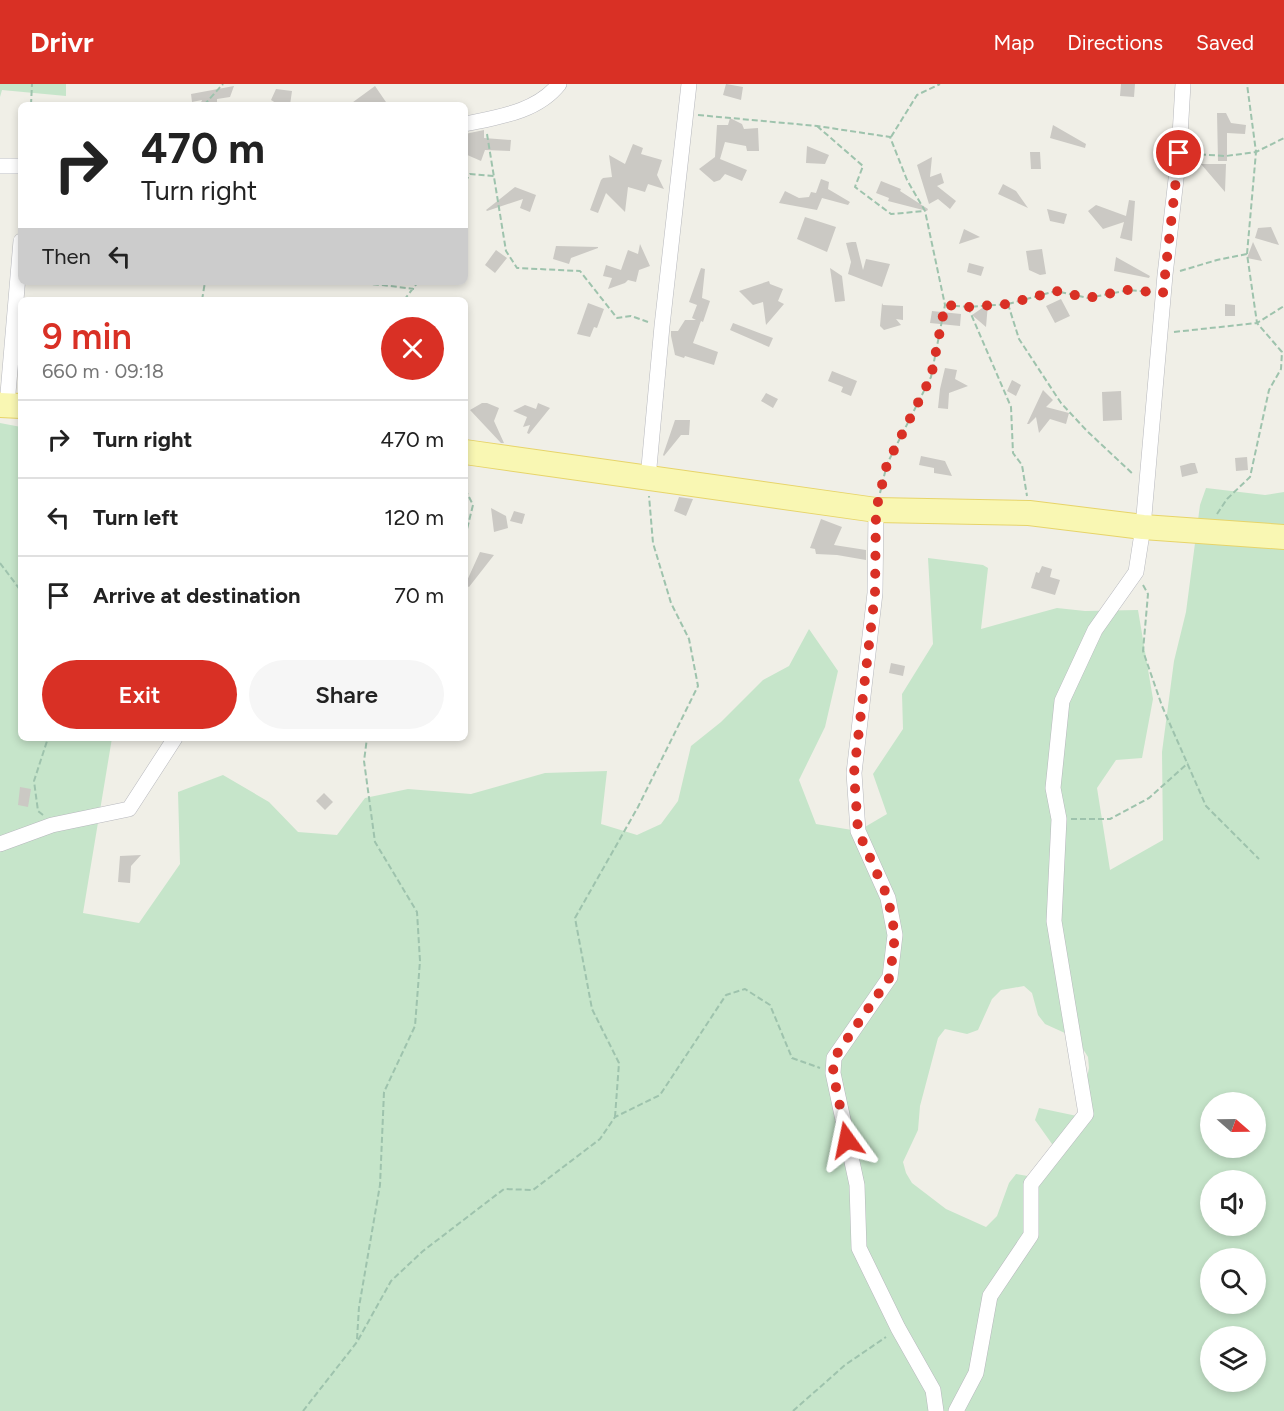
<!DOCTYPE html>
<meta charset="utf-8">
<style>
:root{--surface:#fff;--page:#f6f6f6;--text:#222;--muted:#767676;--line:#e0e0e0;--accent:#d93025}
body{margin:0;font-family:Figtree,sans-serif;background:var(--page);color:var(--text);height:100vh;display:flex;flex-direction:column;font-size:22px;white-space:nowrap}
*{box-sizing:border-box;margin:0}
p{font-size:20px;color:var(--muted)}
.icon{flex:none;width:33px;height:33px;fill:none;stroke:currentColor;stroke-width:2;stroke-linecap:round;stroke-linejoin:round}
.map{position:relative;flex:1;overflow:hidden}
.sheet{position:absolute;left:18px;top:213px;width:450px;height:444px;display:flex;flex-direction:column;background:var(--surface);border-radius:9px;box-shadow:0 3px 9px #0003}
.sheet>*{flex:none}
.banner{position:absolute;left:18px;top:18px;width:450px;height:183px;border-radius:9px;box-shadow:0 3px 9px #0003;background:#fff;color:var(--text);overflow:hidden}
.needle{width:39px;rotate:110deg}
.controls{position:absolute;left:1200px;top:1008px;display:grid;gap:12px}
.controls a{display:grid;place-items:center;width:66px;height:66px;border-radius:50%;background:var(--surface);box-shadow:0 3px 9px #0003;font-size:30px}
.pin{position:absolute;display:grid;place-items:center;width:51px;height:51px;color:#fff;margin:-26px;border:3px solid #fff;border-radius:50%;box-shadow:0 2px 6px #0007}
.me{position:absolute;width:66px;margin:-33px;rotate:348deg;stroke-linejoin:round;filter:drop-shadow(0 0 4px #0008)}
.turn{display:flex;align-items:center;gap:21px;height:126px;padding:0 24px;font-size:27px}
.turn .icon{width:78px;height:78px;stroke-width:2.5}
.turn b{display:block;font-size:42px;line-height:51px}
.then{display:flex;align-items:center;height:57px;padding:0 24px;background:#0003;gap:12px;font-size:22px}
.round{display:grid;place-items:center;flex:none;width:63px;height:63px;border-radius:32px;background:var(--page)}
.overview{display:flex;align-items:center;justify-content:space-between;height:102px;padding:0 24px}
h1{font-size:36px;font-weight:600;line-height:45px;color:var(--accent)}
.button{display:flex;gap:12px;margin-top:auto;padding:12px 24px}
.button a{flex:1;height:69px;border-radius:36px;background:var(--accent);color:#fff;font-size:24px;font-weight:600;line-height:69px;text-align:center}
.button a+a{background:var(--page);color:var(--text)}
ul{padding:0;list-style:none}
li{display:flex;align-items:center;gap:18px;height:78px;padding:0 24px;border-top:2px solid var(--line)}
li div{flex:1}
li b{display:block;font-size:22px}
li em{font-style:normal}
header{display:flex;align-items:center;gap:36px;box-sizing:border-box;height:84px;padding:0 30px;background:var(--accent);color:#fff}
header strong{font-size:28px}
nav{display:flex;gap:33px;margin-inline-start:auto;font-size:21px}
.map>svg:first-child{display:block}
</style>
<header>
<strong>Drivr</strong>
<nav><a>Map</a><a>Directions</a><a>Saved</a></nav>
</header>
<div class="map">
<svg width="1284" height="1327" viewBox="0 0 1284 1327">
<rect width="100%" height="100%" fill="#f0efe7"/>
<path fill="#c6e5ca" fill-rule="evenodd" d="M0,0H66V12L2,6L0,13Z
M0,339L21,343V654H112L83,829L139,839L180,780L178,708L223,691L269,718L298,748L337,751L365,714L408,705L471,710L545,689L607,687L601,740L637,751L661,740L678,717L691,662L721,638L763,596L789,582L809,545L838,587L825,643L799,696L816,740L858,747L887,730L873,690L903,645L902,610L933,560L928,474L983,481L988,484L981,545L1057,524L1085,527L1138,526L1153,615L1142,674L1116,676L1097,704L1110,786L1163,756L1162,668L1174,577L1186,528L1200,421L1206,404L1265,411L1284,408V1327H0ZM1024,902L1032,909L1038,931L1045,940L1076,954L1088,973L1089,984L1084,1009L1077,1032L1039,1024L1035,1036L1057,1067L1039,1094L1016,1090L1009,1099L997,1132L986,1143L946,1125L912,1099L906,1089L903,1078L918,1046L920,1022L938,954L945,945L967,950L978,946L992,915L1001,906ZM1210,1018H1256V1064H1210ZM1210,1096H1256V1142H1210ZM1210,1174H1256V1220H1210ZM1210,1252H1256V1298H1210Z"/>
<path fill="#cbc9c4" d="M726,0L743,3L741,16L723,11Z
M1121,0H1135L1134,13L1120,12Z
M234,2L230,13L217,15V21H200L202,16L192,18L191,10Z
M375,2L388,21H349Z
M276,5L292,7L290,21H279L271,16Z
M1217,29H1226L1231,39L1246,41L1245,50L1227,49V77H1218Z
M730,34L742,40L744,45L758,44L759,67H747L746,62L725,58L720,75L747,86L742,97L725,90L720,96L714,98L699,85L715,73L717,41H728Z
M1053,41L1086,60L1085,64L1050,54Z
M484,46V54L511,56L510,67L485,66L481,77L465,70V50Z
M633,60L643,64L641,70L662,76L657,91L664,105L648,100L645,108L628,103L625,128L606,109L598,129L590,126L601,96L603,94L612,93L609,71L625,80Z
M807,62L829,71L825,80L806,79Z
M1030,68H1040L1041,85H1031Z
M932,73L930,93L941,89L944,99L937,102L956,117L950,125L938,115L929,120L917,81Z
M1201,80H1226L1225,108Z
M821,95L829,98L828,105L850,118L848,121L822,114L817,126L779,119L785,107L799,114L809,113L811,108L816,109Z
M881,97L901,105L900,107L928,125L927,127L888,117L889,114L876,109Z
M1003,100L1016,107L1028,124L998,110Z
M515,103L536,111L530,128L520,124L523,115L487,127L486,126Z
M1129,116L1135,117L1132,157L1120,154L1124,138L1103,145L1088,127L1096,121L1126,132Z
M1047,125L1067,130L1064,140L1050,137Z
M805,133L836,143L827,168L797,155Z
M1271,143L1279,161L1255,154L1258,144Z
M964,145L980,153L959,160Z
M852,158H856L863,186L866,175L890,180L882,203L848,190L851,178L846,159Z
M1253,158L1262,177L1247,174Z
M640,160L650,182L639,186L636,198L628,196L625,199L608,205L612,194L603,192L606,181L621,186L628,166L638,170Z
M556,162L598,163V164L571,174L569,180L553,175Z
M1042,165L1046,190L1040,191L1029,186L1026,167Z
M496,166L507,174L495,189L485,181Z
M1116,173L1150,192L1149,194L1114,187Z
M969,179L984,183L981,192L967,188Z
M701,184L705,185L702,214L710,217L703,238L701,237L693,259L718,268L714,281L685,272L684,274L675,271L671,252V247H678L685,236H696L692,234L697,221L689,218Z
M830,184L842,192L845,217L835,218Z
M769,197L770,200L783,205L778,217L784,220L766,241L763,218L753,221L739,207Z
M1061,215L1070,232L1055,239L1046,222Z
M588,219L604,225L597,244L594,243L590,253L577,250Z
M882,219L883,221L903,222V236L896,235L901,241L884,246L880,242Z
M988,220L986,243L972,231Z
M1225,220L1235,221V232H1225Z
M932,227L961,230L960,242L930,239Z
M733,239L773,254L769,263L730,246Z
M945,284L957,286L955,295L968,302L949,309L948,325L938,324L940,305Z
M832,287L857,297L851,312L841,308L843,303L828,297Z
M1012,296L1021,301L1016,312L1007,307Z
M1043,306L1053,316L1046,323L1069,329L1066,340L1050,335L1039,349L1036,333L1029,340H1027Z
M1121,307L1122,336L1103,337L1102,308Z
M766,309L778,315L773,324L761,317Z
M482,319H487L499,324L494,337L504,359H501L470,326Z
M538,319L550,324L529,350L527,349L530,341L523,343L527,333L513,327L525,321L536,325Z
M675,336H690L689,351H681L664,372L663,371Z
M921,372L945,377L952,392L934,389V384L919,381Z
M1247,373L1248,386L1236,387L1235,374Z
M1191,379H1195L1198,389L1182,393L1180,382Z
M679,413L693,415L686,432L674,427Z
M491,424L506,432L508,444L494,448Z
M514,427L525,430L522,440L510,437Z
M821,435L842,443L834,461L866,466V476L837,471L816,470L815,465L810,464Z
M480,468L494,471L469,503L465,501Z
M1042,482L1052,485L1050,493L1060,496L1055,511L1031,504L1036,488L1039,489Z
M891,579L905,582L903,592L889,589Z
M20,703L31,705L28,723L18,721Z
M324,709L333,718L325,726L316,717Z
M141,771L131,782L130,799L118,798L120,772Z"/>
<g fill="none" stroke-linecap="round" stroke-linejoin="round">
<defs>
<path id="street" d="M465,40C498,33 537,28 559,0
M0,82H21
M7,321L21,157
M648,394L662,242L689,0
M876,426L875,509L854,689L858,747L888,814L895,851L890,893L834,974L833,989L857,1101L859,1164L898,1244L933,1306L936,1327
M0,760L52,741L129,725L175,654
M956,1327L976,1289L990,1212L1031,1151V1100L1086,1030L1054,837L1059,735L1053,704L1062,617L1095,546L1136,488L1143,443L1165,191L1179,69L1183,0"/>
<path id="primary" d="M0,321L21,322
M465,368L876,426L1029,429L1143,443L1284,453"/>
</defs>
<use href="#street" stroke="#b7b8bd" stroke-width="16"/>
<use href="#primary" stroke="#e7d469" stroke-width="26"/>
<path stroke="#9ec3ad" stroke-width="2" stroke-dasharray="6 3" stroke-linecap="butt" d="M31,21L32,0
M204,21L223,0
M698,31L817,42L890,53L907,96L925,127L945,221L931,293L887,380L880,409
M817,42L863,82L855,103L891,130L925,127
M487,50L506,167L517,184L580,187L617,234L631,232L648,238
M891,53L917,11L940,0
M1191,70L1226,72L1256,68L1284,54
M465,98L470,90L494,92
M1180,187L1217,176L1247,170
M346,198L382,201L414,205
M202,216L205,198
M404,216L418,198
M1008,220L1056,207L1088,214L1129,206L1151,208
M945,221L968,223L1008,220L1019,255L1061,319L1087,347L1134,391
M968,223L1011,323L1013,369L1022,381L1027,412
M1174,248L1257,239L1284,222
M465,405L473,421L465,453
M1217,430L1227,415L1250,393L1269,306L1281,285L1282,268L1257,239L1247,170L1256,68L1247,0
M0,479L21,507
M1143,501L1148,510L1143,567L1162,622L1206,722L1259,775
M43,731L38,727L34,697L48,654
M1071,735H1110L1149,714L1188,679
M615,1033L619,979L592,925L575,834L638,723L698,602L689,555L671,519L653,459L649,412
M357,1255L359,1223L380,1101L384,1008L415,942L420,877L417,828L375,758L364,677L367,654
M303,1327L357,1258L391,1197L423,1167L504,1105L533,1106L600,1055L615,1033L660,1011L726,911L745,905L770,921L792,974L820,984
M793,1327L845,1281L886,1253"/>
<use href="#street" stroke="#fff" stroke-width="15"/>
<use href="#primary" stroke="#f9f7b3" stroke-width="24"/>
</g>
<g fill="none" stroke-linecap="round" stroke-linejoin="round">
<path stroke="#d93025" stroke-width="10" stroke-dasharray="0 18" d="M847,1056L833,989L834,974L890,893L895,851L888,814L858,747L854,689L875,509L876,426L887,380L931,293L945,221L968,223L1008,220L1056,207L1088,214L1128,206L1163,209L1179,69"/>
</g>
</svg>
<div class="controls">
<a><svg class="needle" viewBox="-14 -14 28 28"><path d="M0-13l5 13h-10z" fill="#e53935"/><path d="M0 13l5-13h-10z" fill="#767676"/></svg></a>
<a><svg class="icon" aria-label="sound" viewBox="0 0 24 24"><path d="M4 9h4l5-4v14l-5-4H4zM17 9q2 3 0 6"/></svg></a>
<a><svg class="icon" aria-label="search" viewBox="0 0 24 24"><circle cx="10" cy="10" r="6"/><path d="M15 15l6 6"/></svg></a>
<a><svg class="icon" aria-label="layers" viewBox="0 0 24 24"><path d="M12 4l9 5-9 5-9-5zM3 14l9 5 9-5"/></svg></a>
</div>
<div class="pin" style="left:1179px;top:69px;background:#d93025"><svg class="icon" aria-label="arrive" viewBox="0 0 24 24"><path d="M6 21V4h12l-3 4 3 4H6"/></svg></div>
<svg class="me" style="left:847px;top:1056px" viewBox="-20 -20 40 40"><path d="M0-17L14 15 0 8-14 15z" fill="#d93025" stroke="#fff" stroke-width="4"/></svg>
<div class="banner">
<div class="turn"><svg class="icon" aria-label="right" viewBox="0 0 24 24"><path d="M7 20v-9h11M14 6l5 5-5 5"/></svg><div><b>470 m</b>Turn right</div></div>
<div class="then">Then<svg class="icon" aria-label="left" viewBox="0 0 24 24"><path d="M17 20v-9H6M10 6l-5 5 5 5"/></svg></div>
</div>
<section class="sheet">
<div class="overview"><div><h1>9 min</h1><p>660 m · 09:18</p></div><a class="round" style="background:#d93025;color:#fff"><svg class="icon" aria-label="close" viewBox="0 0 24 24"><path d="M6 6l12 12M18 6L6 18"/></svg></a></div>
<ul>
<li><svg class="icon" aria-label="right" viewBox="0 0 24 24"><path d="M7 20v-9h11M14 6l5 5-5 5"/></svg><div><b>Turn right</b></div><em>470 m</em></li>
<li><svg class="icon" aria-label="left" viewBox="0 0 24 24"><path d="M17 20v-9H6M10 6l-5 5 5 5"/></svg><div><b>Turn left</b></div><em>120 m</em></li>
<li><svg class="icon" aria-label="arrive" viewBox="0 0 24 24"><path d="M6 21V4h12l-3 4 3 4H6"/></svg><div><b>Arrive at destination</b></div><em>70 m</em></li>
</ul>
<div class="button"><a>Exit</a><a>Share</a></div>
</section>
</div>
